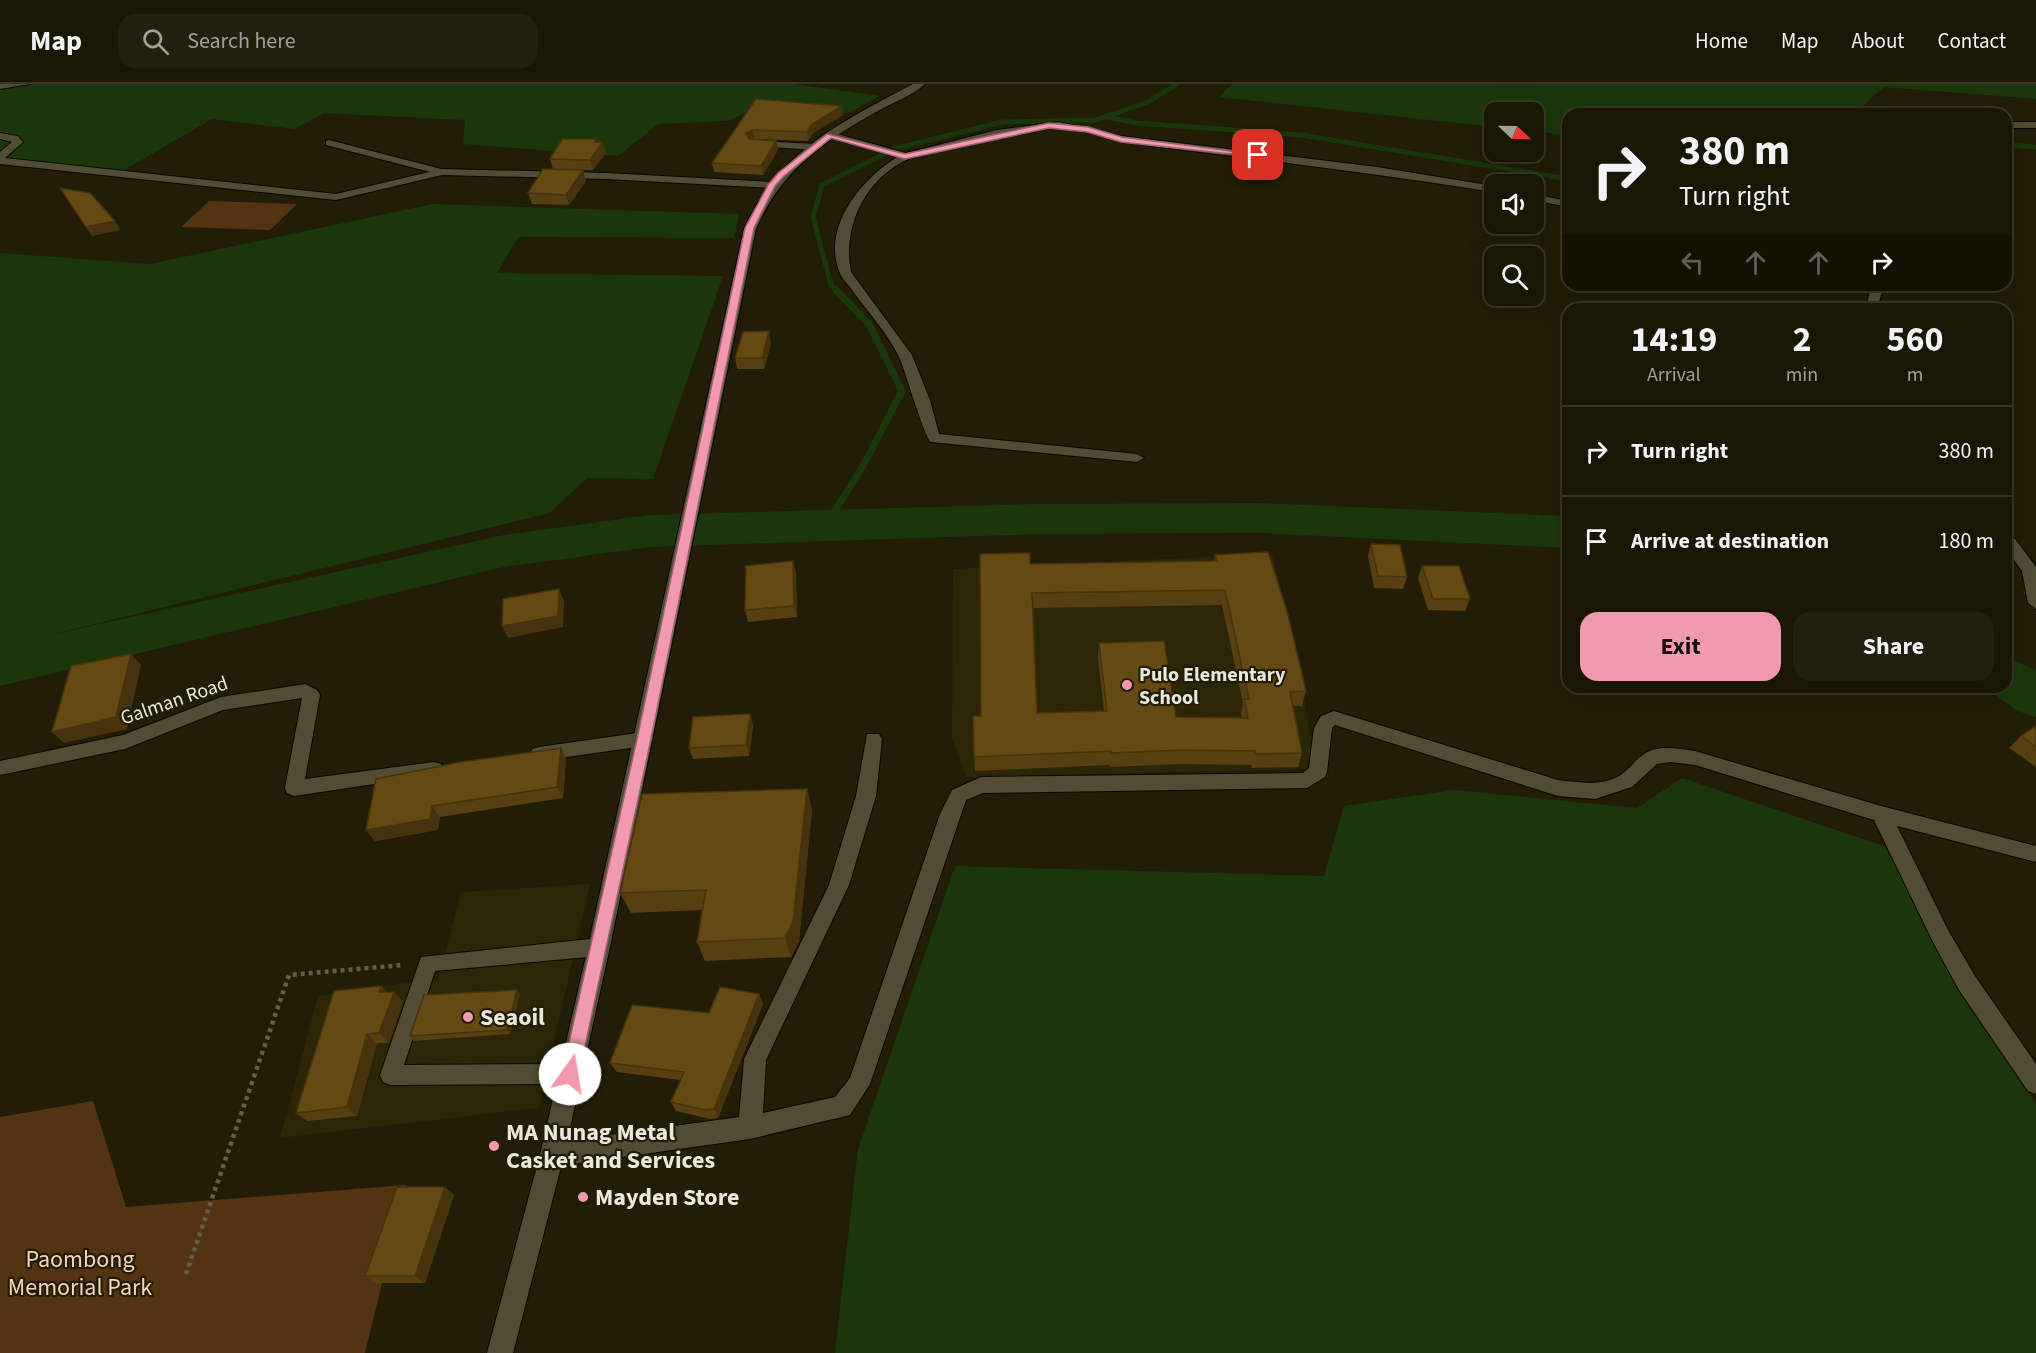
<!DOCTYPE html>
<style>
:root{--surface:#191604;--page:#221f0e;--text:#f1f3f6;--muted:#9f9f9a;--line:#373526;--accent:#f29aad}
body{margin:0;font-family:"Source Sans 3",sans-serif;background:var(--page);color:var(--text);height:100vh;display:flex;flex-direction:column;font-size:22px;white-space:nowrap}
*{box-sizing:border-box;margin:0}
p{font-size:20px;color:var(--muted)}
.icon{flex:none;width:33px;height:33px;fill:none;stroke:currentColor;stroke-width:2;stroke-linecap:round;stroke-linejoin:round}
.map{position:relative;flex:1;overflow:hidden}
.drawer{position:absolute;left:1562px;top:219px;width:450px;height:390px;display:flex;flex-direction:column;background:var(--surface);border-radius:18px;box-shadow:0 6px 24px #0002,0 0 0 2px var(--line)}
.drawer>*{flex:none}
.top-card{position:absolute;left:1562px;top:24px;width:450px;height:183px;border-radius:18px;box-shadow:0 6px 24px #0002,0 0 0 2px var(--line);background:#191604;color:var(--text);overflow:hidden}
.needle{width:39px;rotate:112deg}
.fabs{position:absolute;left:1484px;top:18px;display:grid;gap:12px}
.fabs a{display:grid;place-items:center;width:60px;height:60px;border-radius:12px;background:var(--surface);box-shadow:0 6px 24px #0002,0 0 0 2px var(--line);font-size:30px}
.pin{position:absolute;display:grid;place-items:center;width:51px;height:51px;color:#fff;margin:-26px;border-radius:12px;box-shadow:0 3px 9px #0006}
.me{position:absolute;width:66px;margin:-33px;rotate:13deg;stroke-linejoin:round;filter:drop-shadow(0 0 4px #0008)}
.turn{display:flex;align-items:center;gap:21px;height:126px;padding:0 18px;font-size:27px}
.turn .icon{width:78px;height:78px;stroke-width:2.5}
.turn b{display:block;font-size:42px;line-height:51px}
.lanes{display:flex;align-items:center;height:57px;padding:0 18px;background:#0003;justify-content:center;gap:30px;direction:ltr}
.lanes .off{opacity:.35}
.eta{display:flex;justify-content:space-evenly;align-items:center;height:102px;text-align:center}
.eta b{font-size:36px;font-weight:700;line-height:42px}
.button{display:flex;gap:12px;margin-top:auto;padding:12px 18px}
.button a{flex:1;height:69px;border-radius:18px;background:var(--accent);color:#111;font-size:24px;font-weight:700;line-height:69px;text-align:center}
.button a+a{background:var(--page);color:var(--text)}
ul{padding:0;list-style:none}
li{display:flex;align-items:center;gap:18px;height:90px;padding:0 18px;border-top:2px solid var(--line)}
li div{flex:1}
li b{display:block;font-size:22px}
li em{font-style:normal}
header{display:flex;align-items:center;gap:36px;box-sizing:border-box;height:84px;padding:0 30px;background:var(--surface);border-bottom:2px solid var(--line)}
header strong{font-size:28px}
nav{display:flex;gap:33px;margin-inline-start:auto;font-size:21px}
.search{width:420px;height:54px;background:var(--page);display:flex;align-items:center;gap:15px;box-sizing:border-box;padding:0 21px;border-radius:18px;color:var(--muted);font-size:22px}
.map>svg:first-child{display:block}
</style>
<header>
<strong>Map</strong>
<div class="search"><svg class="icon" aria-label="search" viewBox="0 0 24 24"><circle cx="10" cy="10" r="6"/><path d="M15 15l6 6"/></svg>Search here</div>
<nav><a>Home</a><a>Map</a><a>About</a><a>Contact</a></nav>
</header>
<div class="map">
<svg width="2036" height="1269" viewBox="0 0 2036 1269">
<rect width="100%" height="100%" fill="#211d06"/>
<path fill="#2b2606" d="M1272,470L1293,549L1313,666L1306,685L966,693L952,654L953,485Z
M590,800L539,1024L280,1054L318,912L438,894L461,808Z"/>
<path fill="#543313" d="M209,117L297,120L270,146L181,143Z
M93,1017L126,1123L406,1101L365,1269H0V1033Z"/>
<path fill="#1a370b" d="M0,0H793L880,12L848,29L758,23L727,37L658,40L618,72L463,60L465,36L324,29L295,45L212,35L121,88L0,77Z
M1232,0H2036V15L1884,3L1858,26L1845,30H1568L1567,51L1533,47V28H1494V43L1219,13Z
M433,120L739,130L734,154L518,153L497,189L723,192L653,395L587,394L550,429L0,563V169L150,180Z
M1682,694L1884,762L2036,1021V1269H835L858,1065L955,782L1324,792L1344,722L1454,706L1637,724Z"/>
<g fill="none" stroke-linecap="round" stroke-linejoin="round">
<path stroke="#1a370b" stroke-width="5" d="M1107,33L1137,39L1302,51L1568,95
M2006,61L2036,63
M837,207L831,201L813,133L822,101L894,65L1002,38L1096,36L1148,18L1177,0"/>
<path stroke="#1a370b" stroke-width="7" d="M825,443L864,380L902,307L869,240L836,206"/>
<path fill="#1a370b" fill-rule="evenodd" d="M1260,419L1568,432V464L1260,449L1037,450L650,463L504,483L0,602V562L504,451L650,431L1037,420Z
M2006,573L2036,586V633L2017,627L1985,603H2006Z"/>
<defs>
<path id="lane" d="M0,0H30L0,5Z
M329,56L445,86L447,88L442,91L326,61V57Z
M757,57L816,60L821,63L816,66L754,62L752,60Z
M599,854L606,857L609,863L606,869L599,872L435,887L404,981L570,980L577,983L580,990L577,997L570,1000L390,1001L383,998L380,991L421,873Z"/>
<path id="street" d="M1059,38L1121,52L1377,83L1494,102V108C1380,90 1266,76 1152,62C1120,58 1080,43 1049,44C1027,45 1004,51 982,55C958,60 931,65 908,75C865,95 842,143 851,188L912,271L930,316L939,350L1137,370L1144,374L1137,378L931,358C924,353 906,288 899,273C888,250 867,227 852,206C848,200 841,194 839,187C822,142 862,95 897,73L825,51L830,48L906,69L997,46Z
M2006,38H2036V44H2006Z
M0,49L18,52L23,58L5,74L336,110L442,85L606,89L772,98L777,101L772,104L606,95L442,91L336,116L0,80V68L12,58L0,55Z
M1533,110L1568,117V123L1533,116Z
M1872,201H1884L1877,225H1865Z
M2006,450L2012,451L2036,483V525L2028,519L2022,487L2006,465Z
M305,600L317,606L320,611L305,695L434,678L441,680L443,685L441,690L294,712L287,709L285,704L302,614L223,626L125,665L0,691V677L123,651L221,613Z
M1334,627L1558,696C1578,698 1600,703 1619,692C1628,687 1635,676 1644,670C1658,660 1679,665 1695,667L1881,722L2036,762V778L1897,742L1948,846L1975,892L2036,980V1010L2028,1007L1959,906L1934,860L1874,736L1695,681L1670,678L1657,680L1632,703L1595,715L1558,712L1335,641L1332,644L1327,688L1325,693L1307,704L983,709L966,716L870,1000L850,1031L750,1055L552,1083L544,1079L540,1071L544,1063L552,1059L739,1033L744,975L829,801L856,712L867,650H879L882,655L876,712L849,801L766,976L763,1029L835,1013L850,994L940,730L952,706L981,693L1303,689L1309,684L1314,644L1321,632Z
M644,648L650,650L653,655L650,660L644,662L539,677L532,675L530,670L532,665L539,663Z"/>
<path id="secondary" d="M913,0H925C912,12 892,19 876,28C822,58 781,87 756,145L610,863L564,1071L513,1269H487L540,1071L588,863L744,145C780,66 840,39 913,0Z"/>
</defs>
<use href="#lane" stroke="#0b0700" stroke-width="2"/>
<use href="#street" stroke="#0b0700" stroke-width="2"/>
<use href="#secondary" stroke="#0b0700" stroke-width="2"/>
<path stroke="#615e4a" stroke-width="4.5" stroke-dasharray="4 4" stroke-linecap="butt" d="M186,1190L289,891L403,881"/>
<use href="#lane" fill="#514d35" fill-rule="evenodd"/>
<use href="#street" fill="#514d35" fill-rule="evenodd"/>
<use href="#secondary" fill="#514d35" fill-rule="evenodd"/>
</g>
<path fill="#563f10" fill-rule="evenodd" d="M756,15L843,31L813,49L808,57L754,55L753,56L776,57L778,66L763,91L714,88L712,79Z
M597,58H603L606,69L593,86H583L586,97L569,121L532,120L528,109L553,85L550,75Z
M771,259L764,285H737L735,274Z
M1371,460L1407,493L1403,505L1374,504L1368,472Z
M1215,471L1306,607L1302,622H1293L1302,669L1298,683L1252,684L1251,681L1179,680L1110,683L1109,681L975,687L973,632H981L1030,480L1214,477ZM1222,521L1243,619L1241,629L1242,634L1176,633L1099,559L1098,574L1104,627L1037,629L1033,524Z
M1422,482L1470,515L1465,527L1428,526L1418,494Z
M796,489L797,533L748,538L745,526Z
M750,630L753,642L749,672L693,675L689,664Z
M2036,642V683L2009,664L2021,652Z
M561,664L566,675L563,714L440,733L438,746L375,757L366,746Z
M807,705L812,726L799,857L791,873L705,877L697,858L702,826L631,829L620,809Z
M381,902L387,908L403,917L389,959H377L357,1032L307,1037L296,1029Z
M517,906L520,910L510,950L414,957L410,952Z
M759,910L763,920L718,1034L710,1035L676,1027L671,1018L681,996L617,988L610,979L709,929Z
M445,1103L454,1111L425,1199H376L365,1192Z"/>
<path fill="#46330d" d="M842,22L843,31L813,49L808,57L807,48L812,40Z
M753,46L754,55L748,58L746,49Z
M596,55L598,65L603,58L606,69L593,86L590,76L594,58Z
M776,57L778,66L763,91L761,82Z
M583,86L586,97L569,121L566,111Z
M115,137L121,146L92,152L86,143Z
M769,247L771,259L764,285L762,274Z
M793,477L796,489L797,533L794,522Z
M559,505L564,517L563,543L508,554L502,542Z
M131,570L141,581L127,645L64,659L52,648Z
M750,630L753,642L749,672L746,661Z
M561,664L566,675L563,714L557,703Z
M807,705L812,726L799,857L791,873L785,854Z
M432,722L440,733L438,746L375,757L366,746Z
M381,902L390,912L379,908Z
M517,906L520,910L510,950L507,946Z
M394,908L403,917L389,959L379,949Z
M759,910L763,920L718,1034L714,1025Z
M367,950L377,959L357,1032L347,1023Z
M445,1103L454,1111L425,1199L415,1192Z"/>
<path fill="#644913" stroke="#46330d" stroke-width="1.5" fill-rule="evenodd" d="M756,15L842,22L812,40L807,48L753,46L746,49L749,55L776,57L761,82L712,79Z
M562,55H596L594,58H603L590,76L550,75Z
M543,85L583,86L566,111L528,109Z
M60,104L90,109L115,137L86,143Z
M769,247L762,274H735L743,248Z
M1371,460L1400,461L1407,493L1378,492Z
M1268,468L1288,531L1306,607L1290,608L1302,669L1256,670L1255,667L1182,666L1111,669V667L974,673L973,632H981L980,470L1030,469V480L1217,477L1215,471ZM1225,506L1249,615H1244L1248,634L1176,633L1164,557L1099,559L1107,627L1037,629L1032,509Z
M793,477L794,522L745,526L746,482Z
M1422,482H1459L1470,515H1433Z
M559,505L558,532L502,542L503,515Z
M131,570L116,633L52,648L71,582Z
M750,630L746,661L689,664L693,633Z
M2036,642V663L2021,652Z
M561,664L557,703L432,722L430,735L366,746L376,695L461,678Z
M807,705L793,838L785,854L697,858L706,806L620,809L642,710Z
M381,902L379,908H394L379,949L367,950L347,1023L296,1029L334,907Z
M720,903L759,910L714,1025L705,1026L671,1018L684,988L610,979L632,921L709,929Z
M517,906L507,946L410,952L424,911Z
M397,1103H445L415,1192H365Z"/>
<path fill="#f29aad" stroke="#9d6470" stroke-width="1.5" d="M1049,39L1088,43L1122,53L1262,71L1258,73L1121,58L1087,48L1049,44L905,75L831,54L784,92L775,102L754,144L651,655L579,990L576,995L570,998L564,995L562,990L637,655L745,144L768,101L778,89L827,50L905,70Z"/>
<g fill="#f29aad" stroke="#211d06" stroke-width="2">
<circle cx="1127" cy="601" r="6"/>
<circle cx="468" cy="933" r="6"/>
<circle cx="494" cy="1062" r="6"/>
<circle cx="583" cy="1113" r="6"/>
</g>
<g text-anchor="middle" stroke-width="4.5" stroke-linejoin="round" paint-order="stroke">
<g font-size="20" font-weight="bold" fill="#eae8da" stroke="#211d06" text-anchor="start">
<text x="1139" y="597">Pulo Elementary<tspan x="1139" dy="23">School</tspan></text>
</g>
<g font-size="20" fill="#eae8da" stroke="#211d06">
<text transform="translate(174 616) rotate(-19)" y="7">Galman Road</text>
</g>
<g font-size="24" font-weight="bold" fill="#eae8da" stroke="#211d06" text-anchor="start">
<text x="480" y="941">Seaoil</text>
<text x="506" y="1056">MA Nunag Metal<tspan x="506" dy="28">Casket and Services</tspan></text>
<text x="595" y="1121">Mayden Store</text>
</g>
<g font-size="24" fill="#f5d5ba" stroke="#211d06">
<text x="80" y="1183">Paombong<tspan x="80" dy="28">Memorial Park</tspan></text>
</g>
</g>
</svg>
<div class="fabs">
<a><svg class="needle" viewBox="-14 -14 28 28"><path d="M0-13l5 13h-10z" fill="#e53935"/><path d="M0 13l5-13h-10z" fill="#9f9f9a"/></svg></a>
<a><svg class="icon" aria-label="sound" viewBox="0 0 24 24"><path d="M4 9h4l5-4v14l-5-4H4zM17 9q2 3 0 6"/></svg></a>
<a><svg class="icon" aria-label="search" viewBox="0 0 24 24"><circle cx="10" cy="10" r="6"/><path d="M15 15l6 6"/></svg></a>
</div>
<div class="pin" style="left:1258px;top:71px;background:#d93025"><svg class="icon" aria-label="arrive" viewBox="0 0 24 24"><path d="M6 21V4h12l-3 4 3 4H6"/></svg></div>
<svg class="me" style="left:570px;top:990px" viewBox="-20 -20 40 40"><circle r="19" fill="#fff"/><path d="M0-13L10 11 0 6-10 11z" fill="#f29aad"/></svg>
<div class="top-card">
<div class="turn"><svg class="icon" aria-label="right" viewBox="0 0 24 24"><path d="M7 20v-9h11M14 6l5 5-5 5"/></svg><div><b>380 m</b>Turn right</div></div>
<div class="lanes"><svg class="icon off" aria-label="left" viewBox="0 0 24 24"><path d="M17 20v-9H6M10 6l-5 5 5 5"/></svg><svg class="icon off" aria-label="ahead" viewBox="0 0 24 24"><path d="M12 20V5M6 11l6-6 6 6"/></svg><svg class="icon off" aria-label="ahead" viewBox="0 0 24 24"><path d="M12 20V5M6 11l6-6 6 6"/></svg><svg class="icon" aria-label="right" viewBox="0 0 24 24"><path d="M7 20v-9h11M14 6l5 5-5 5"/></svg></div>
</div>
<section class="drawer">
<div class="eta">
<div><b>14:19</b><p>Arrival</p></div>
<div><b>2</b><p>min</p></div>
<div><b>560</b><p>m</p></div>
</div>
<ul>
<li><svg class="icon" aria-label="right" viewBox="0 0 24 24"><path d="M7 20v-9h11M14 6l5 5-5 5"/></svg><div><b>Turn right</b></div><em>380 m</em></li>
<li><svg class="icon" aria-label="arrive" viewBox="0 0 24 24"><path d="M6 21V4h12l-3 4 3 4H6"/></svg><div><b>Arrive at destination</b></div><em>180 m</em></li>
</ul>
<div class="button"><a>Exit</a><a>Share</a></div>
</section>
</div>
